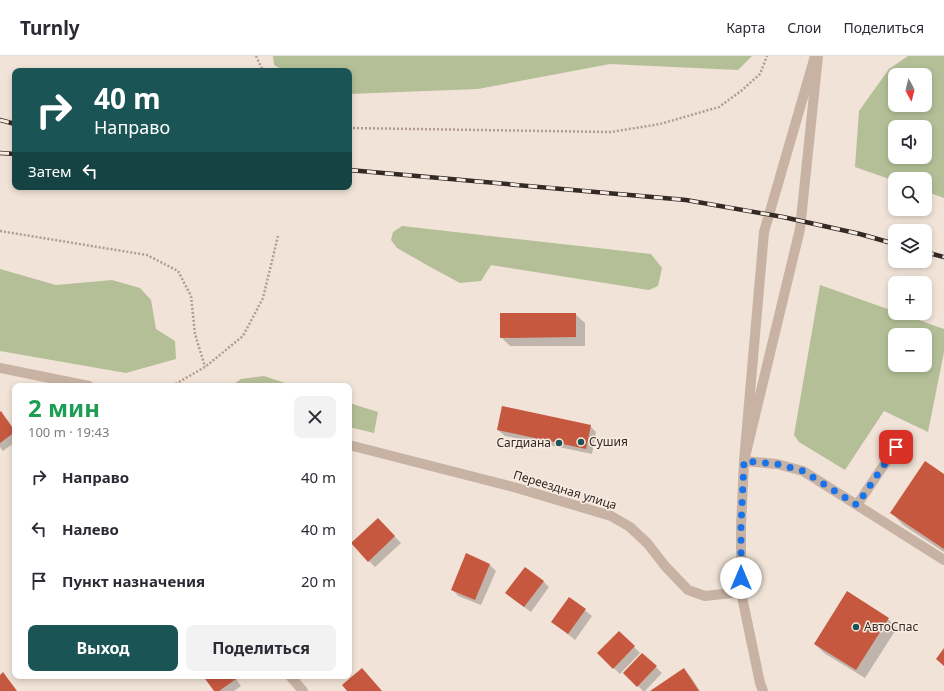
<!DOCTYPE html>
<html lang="ru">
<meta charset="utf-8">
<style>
:root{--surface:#fff;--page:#f2f2f3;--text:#2b2b33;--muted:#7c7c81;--line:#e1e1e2;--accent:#1b5454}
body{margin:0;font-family:"Noto Sans",sans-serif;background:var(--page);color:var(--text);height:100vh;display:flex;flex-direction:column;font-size:15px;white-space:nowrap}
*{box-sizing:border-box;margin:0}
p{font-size:13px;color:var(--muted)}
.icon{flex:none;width:22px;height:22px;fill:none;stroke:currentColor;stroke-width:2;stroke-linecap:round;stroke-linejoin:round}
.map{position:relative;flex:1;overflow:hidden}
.drawer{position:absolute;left:12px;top:327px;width:340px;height:296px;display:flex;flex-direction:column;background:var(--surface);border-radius:8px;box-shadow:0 2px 6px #0003}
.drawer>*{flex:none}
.banner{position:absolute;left:12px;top:12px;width:340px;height:122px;border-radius:8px;box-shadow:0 2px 6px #0003;background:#1b5454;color:#fff;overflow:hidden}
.needle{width:26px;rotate:173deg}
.controls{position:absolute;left:888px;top:12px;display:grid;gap:8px}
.controls a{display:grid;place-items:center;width:44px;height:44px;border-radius:8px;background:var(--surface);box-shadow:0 2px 6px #0003;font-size:20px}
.pin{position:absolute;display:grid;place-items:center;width:34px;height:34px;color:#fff;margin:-17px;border-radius:8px;box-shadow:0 2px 6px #0006}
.me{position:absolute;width:44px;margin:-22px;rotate:0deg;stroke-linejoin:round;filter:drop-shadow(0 0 3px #0008)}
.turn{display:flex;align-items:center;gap:14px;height:84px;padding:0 16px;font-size:18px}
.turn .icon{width:52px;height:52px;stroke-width:2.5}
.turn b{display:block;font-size:28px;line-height:34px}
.then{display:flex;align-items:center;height:38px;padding:0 16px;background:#0003;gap:8px;font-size:15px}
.round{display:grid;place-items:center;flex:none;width:42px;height:42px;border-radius:8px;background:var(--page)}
.summary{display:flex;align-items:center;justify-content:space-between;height:68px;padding:0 16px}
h1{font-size:24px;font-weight:700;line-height:30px;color:#1e9e55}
.button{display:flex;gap:8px;margin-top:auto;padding:8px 16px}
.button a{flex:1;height:46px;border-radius:8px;background:var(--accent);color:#fff;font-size:16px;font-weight:700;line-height:46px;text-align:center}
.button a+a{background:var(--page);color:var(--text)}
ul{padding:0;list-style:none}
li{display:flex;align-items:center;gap:12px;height:52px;padding:0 16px}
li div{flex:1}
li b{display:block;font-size:15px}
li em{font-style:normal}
header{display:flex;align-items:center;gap:24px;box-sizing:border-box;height:56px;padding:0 20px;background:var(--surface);border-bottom:1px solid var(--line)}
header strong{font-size:19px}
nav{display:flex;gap:22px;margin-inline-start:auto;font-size:14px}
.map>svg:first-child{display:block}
</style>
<header>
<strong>Turnly</strong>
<nav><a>Карта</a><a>Слои</a><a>Поделиться</a></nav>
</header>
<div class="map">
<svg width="944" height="635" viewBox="0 0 944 635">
<rect width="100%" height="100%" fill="#f1e3d7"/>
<path fill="#b4bf97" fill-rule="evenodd" d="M273,0H752L738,14L610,8L478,33L349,38V15H285L274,9Z
M908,0H944V142L925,135V123H895V125L855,111L859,55L889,13ZM895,19H925V49H895ZM895,71H925V101H895Z
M402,170L651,198L662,212L658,230L649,234L491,209L481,225L460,227L434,213L397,192L391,184L393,176Z
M0,213L56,229L112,224L140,232L151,244L156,273L175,285L176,303L126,317L0,295Z
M820,229L944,273V296L928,376L884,355L845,414L799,386L794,379ZM895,279H925V309H895Z
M264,320L294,330H231L241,323Z
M349,347L378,356L374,377L349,371Z"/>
<path fill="#0003" d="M575,258L585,267V290H510L501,281Z
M0,357L7,363L15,374V386L3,395L0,391Z
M590,370L596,376L592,398L505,380L498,374Z
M944,419V496L903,469L892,457Z
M378,463L401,487L375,511L369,505Z
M467,499L490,509L496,515L481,549L458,540L452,533Z
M543,525L549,531L531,556L513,543L507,537Z
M570,543L592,560L575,584L553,566Z
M888,563L897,572L865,622L824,597L815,588Z
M619,576L640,597L620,618L598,597Z
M642,598L662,617L645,635H643L625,617Z
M684,614L690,620L700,635H652Z
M205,620H234L241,630L234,635H216Z"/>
<path fill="#c6583f" d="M500,257H576V281L500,282Z
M502,350L591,369L586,393L497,374Z
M1,355L15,376L0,387V356Z
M925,405L944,418V493L890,457Z
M378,462L395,480L368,506L351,487Z
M466,497L490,508L475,544L451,534Z
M525,511L544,525L524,551L505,537Z
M847,535L889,562L856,614L814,588Z
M569,541L586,553L568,578L551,566Z
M619,575L635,590L613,613L597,597Z
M944,592V610L936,603Z
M642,597L657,610L637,631L623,617Z
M362,612L382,635H347L342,629Z
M684,612L699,635H650Z
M3,616L17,635H0V619Z
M203,620H233L236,623L219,635H214Z"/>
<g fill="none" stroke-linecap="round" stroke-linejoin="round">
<path stroke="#b49c8d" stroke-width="2.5" stroke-dasharray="2 2" stroke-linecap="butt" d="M256,0L263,15
M349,72L611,76L660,68L719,51L741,35L760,18L767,0
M0,175L147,199L178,215L191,240L195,278L205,311
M172,330L205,311L243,280L263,242L278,180"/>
<path stroke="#c8b2a3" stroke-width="10" d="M815,0L764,176L744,405L800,173L818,0
M0,312L89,330
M349,389L517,432L611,460L630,471L648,488L665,510L688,534L705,540L741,536
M857,449L904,379
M290,620L303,635
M763,635L760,627L741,536V470L744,405L777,408L803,415L944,504"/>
<defs>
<path id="rail" d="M0,64L15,68
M0,97L15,98
M349,114L686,144L783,161L860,178L895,188
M925,196L944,201"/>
</defs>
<use href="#rail" stroke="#332925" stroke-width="4.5"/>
<use href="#rail" stroke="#f9ede3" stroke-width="3" stroke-dasharray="9" stroke-linecap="butt"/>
</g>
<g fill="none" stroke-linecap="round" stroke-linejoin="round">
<path stroke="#1a73e8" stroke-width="7" stroke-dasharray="0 12.6" d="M741,522V470L744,405L777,408L803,415L857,449L896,391"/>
</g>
<g fill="#1b5454" stroke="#f9ede3" stroke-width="1.5">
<circle cx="581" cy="386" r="4"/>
<circle cx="559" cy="387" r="4"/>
<circle cx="856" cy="571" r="4"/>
</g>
<g text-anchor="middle" stroke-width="3" stroke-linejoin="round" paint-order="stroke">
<g font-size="12" fill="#332925" stroke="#f9ede3" text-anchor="start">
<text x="589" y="390">Сушия</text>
<text x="551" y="391" text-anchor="end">Сагдиана</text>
<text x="864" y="575">АвтоСпас</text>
</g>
<g font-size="12" fill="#332925" stroke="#f9ede3">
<text transform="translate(565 434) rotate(17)" y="4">Переездная улица</text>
</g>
</g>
</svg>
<div class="controls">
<a><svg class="needle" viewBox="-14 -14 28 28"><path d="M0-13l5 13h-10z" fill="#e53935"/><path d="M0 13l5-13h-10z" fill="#7c7c81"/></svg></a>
<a><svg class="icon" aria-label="sound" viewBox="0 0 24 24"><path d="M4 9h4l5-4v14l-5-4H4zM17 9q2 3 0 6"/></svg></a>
<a><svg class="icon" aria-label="search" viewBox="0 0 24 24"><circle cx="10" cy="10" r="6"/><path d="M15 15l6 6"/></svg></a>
<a><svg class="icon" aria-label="layers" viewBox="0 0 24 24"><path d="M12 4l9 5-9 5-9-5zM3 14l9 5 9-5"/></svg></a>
<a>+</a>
<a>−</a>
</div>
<div class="pin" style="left:896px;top:391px;background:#d93025"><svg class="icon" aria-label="arrive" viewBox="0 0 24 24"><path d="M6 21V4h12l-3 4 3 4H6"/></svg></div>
<svg class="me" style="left:741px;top:522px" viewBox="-20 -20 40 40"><circle r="19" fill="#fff"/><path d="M0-13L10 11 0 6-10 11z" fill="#1a73e8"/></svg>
<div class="banner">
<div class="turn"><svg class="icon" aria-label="right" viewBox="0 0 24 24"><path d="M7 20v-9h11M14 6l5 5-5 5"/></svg><div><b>40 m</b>Направо</div></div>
<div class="then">Затем<svg class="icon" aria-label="left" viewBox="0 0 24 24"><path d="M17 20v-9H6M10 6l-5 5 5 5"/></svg></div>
</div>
<section class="drawer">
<div class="summary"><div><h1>2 мин</h1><p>100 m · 19:43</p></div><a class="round"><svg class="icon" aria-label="close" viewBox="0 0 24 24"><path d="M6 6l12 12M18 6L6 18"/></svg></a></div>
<ul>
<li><svg class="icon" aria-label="right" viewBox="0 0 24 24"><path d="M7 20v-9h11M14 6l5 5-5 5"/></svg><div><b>Направо</b></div><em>40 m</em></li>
<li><svg class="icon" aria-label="left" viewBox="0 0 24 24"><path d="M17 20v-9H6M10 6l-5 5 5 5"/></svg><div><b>Налево</b></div><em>40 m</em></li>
<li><svg class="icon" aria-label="arrive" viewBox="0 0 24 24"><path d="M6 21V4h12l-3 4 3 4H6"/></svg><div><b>Пункт назначения</b></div><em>20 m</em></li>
</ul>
<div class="button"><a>Выход</a><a>Поделиться</a></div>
</section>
</div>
